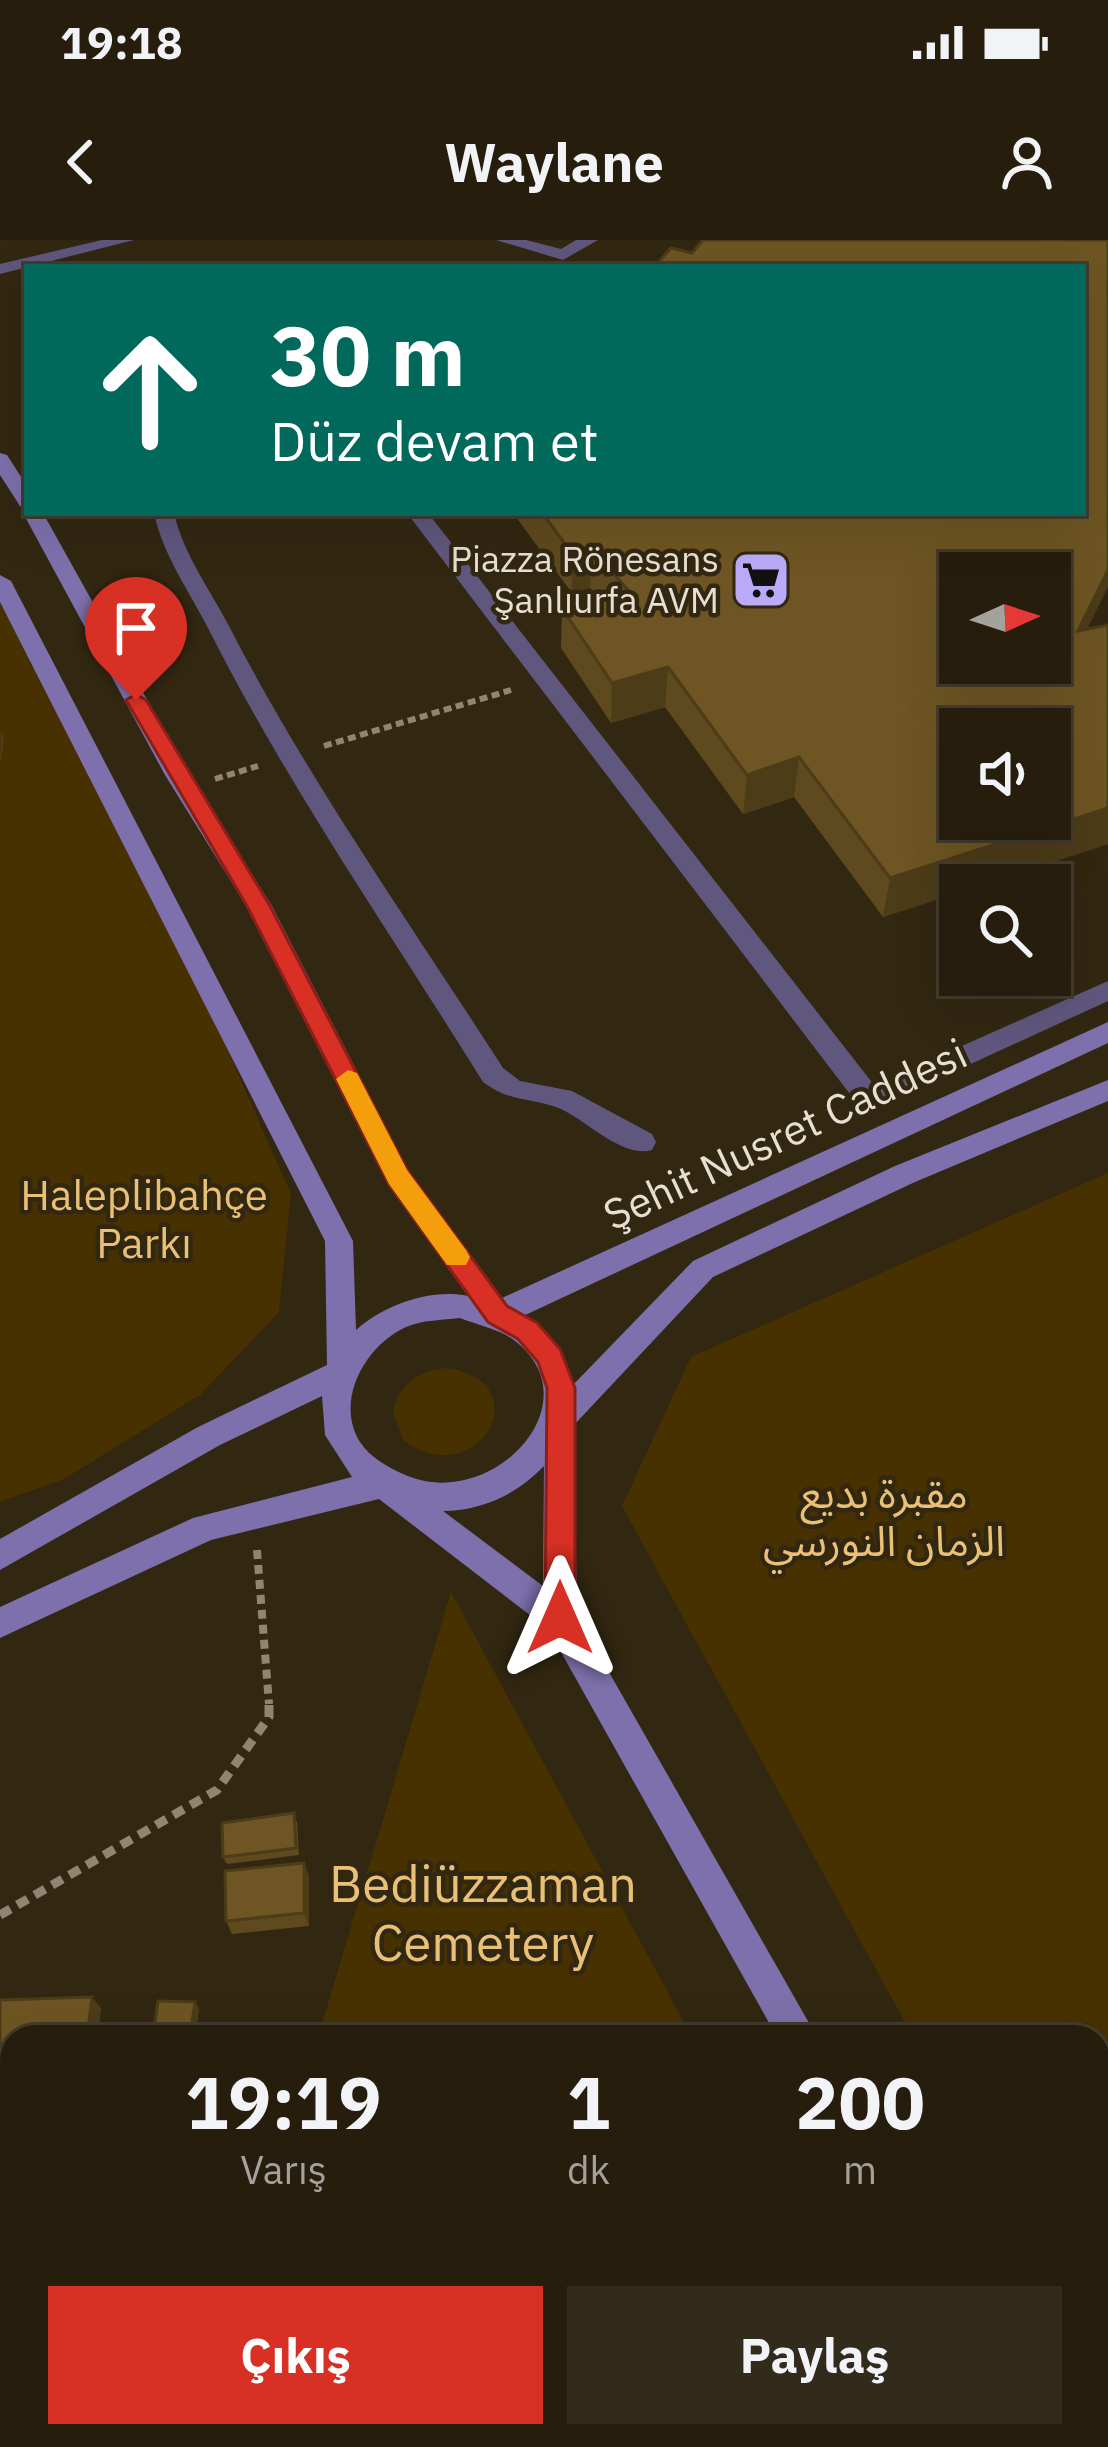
<!DOCTYPE html>
<html lang="tr">
<meta charset="utf-8">
<style>
:root{--surface:#261d0d;--page:#322a1b;--text:#f1f3f6;--muted:#a4a29d;--line:#423b2e;--accent:#d93025}
body{margin:0;font-family:"IBM Plex Sans","Noto Sans Arabic",sans-serif;background:var(--page);color:var(--text);height:100vh;display:flex;flex-direction:column;font-size:45px;white-space:nowrap}
*{box-sizing:border-box;margin:0}
p{font-size:39px;color:var(--muted)}
.icon{flex:none;width:66px;height:66px;fill:none;stroke:currentColor;stroke-width:2;stroke-linecap:round;stroke-linejoin:round}
.map{position:relative;flex:1;overflow:hidden}
.drawer{position:absolute;left:0px;top:1785px;width:1110px;height:423px;display:flex;flex-direction:column;background:var(--surface);border-radius:36px 36px 0 0;box-shadow:0 12px 48px #0002,0 0 0 3px var(--line)}
.drawer>*{flex:none}
.hud{position:absolute;left:24px;top:24px;width:1062px;height:252px;border-radius:0px;box-shadow:0 12px 48px #0002,0 0 0 3px var(--line);background:#00695c;color:#fff;overflow:hidden}
.needle{width:78px;rotate:87deg}
.controls{position:absolute;left:939px;top:312px;display:grid;gap:24px}
.controls a{display:grid;place-items:center;width:132px;height:132px;border-radius:0px;background:var(--surface);box-shadow:0 12px 48px #0002,0 0 0 3px var(--line);font-size:60px}
.pin{position:absolute;display:grid;place-items:center;width:102px;height:102px;color:#fff;margin:-123px -51px;border-radius:50% 50% 50% 0;rotate:-45deg;box-shadow:0 0 12px #0007}
.pin .icon{rotate:45deg}
.me{position:absolute;width:132px;margin:-66px;rotate:0deg;stroke-linejoin:round;filter:drop-shadow(0 0 9px #0008)}
.turn{display:flex;align-items:center;gap:42px;height:252px;padding:0 48px;font-size:54px}
.turn .icon{width:156px;height:156px;stroke-width:2.5}
.turn b{display:block;font-size:84px;line-height:102px}
.eta{display:flex;justify-content:space-evenly;align-items:center;height:204px;text-align:center}
.eta b{font-size:72px;font-weight:700;line-height:84px}
.button{display:flex;gap:24px;margin-top:auto;padding:24px 48px}
.button a{flex:1;height:138px;border-radius:0px;background:var(--accent);color:#fff;font-size:48px;font-weight:700;line-height:138px;text-align:center}
.button a+a{background:var(--page);color:var(--text)}
.status{display:flex;justify-content:space-between;align-items:center;height:84px;padding:0 60px;background:var(--surface);direction:ltr}
.status svg{height:33px;fill:currentColor}
header{display:flex;justify-content:space-between;align-items:center;height:156px;padding:0 48px;background:var(--surface);font-size:54px;font-weight:700}
.map>svg:first-child{display:block}
</style>
<div class="status"><b>19:18</b><svg viewBox="0 0 49 12"><path d="M0 12V9h3v3zM5 12V6h3v6zM10 12V3h3v9zM15 12V0h3v12zM26 1h20v11H26zM47 4h2v5h-2z"/></svg></div>
<header><svg class="icon" aria-label="back" viewBox="0 0 24 24"><path d="M15 5l-7 7 7 7"/></svg>Waylane<svg class="icon" aria-label="person" viewBox="0 0 24 24"><circle cx="12" cy="8" r="4"/><path d="M4 21q1-7 8-7t8 7"/></svg></header>
<div class="map">
<svg width="1108" height="2207" viewBox="0 0 1108 2207">
<rect width="100%" height="100%" fill="#322711"/>
<path fill="#473100" d="M0,362L156,648L291,954L279,1072L200,1155L64,1239L0,1262Z
M1108,933V2207H1096L1098,1797H913L622,1266L691,1117Z
M446,1128C543,1141 477,1256 403,1200L393,1172C399,1144 418,1131 446,1128Z
M451,1352L692,1797H318Z
M0,2036H12V2196H908V2207H0Z"/>
<g fill="none" stroke-linecap="round" stroke-linejoin="round">
<path stroke="#8e8573" stroke-width="6" stroke-dasharray="8 4.5" stroke-linecap="butt" d="M324,506L511,450
M215,539L258,526"/>
<path stroke="#8e8573" stroke-width="8" stroke-dasharray="9 6" stroke-linecap="butt" d="M257,1310L269,1464"/>
<path stroke="#8e8573" stroke-width="9" stroke-dasharray="12 8" stroke-linecap="butt" d="M0,1675L217,1550L269,1477V1461"/>
<path fill="#5f577d" fill-rule="evenodd" d="M102,0H134L0,34V24Z
M496,0H526L561,9L576,0H598L563,20Z
M154,273H174C184,316 210,349 230,388C309,541 410,683 503,828L520,841L572,851L652,894L656,902L652,910C621,919 584,877 556,867C528,858 508,861 483,842C390,692 287,545 208,388C188,349 163,315 154,273Z
M407,273H428L874,845L1108,741V761L879,866H859Z"/>
<path fill="#7d70ac" fill-rule="evenodd" d="M0,213L7,215L27,246V268L20,266L0,235Z
M26,269L27,273H43L189,535L272,666L408,930L502,1058L1108,782V803L521,1077C549,1088 567,1118 571,1147L693,1021L895,926L1108,840V861L915,942L713,1037L574,1185L577,1376L817,1797H777L548,1389L379,1259L211,1300L0,1398V1367L193,1278L352,1237L325,1195L322,1156L220,1205L0,1330V1299L198,1187L327,1125L325,1001L0,362V335L11,341L353,1001L356,1090C384,1065 430,1048 468,1056L388,945L247,667L165,535L23,273ZM460,1078C475,1084 497,1089 511,1098C599,1160 491,1275 403,1234C386,1226 371,1218 360,1202C334,1160 366,1105 406,1087C422,1080 442,1080 460,1078ZM544,1226L543,1346L443,1271C483,1270 516,1255 544,1226Z
M981,2196H1023L1026,2207H984Z"/>
</g>
<path fill="#5f491e" d="M513,273H1083L1088,389L1108,604L981,645H960V652L883,677L794,557L743,574L665,467L611,483L561,408L562,368L599,358L590,348L572,353Z
M297,1581L299,1615L227,1624L223,1617Z
M304,1623L309,1636V1686L232,1694L226,1681Z
M0,1760L101,1768L12,1797V1958H0Z
M199,1768L195,1796H158L154,1790Z"/>
<path fill="#4d3c18" d="M591,308L590,348L572,353V313Z
M1108,330V347L1067,430L1078,391Z
M668,427L665,467L611,483L612,443Z
M1,489L4,501L1,523L0,519Z
M799,517L794,557L743,574L747,535Z
M1108,568V604L981,645H960V652L883,677L890,638Z
M304,1623L309,1636V1686L304,1673Z
M92,1757L101,1768L98,1797H87Z
M195,1762L199,1768L195,1796L191,1790Z
M12,1829V1956L0,1948V1914Z
M0,1972L4,1975L0,2002Z"/>
<path fill="#6e5523" stroke="#4d3c18" stroke-width="3" fill-rule="evenodd" d="M703,0H1108V330L1078,391L1108,385V568L890,638L799,517L747,535L668,427L612,443L562,368L628,350L591,308L572,313L542,273H1083V27H654L671,8L692,13ZM960,333H1050V423H960ZM960,489H1050V579H960Z
M294,1573L296,1608L223,1617L222,1583Z
M304,1623V1673L226,1681L225,1631Z
M92,1757L87,1797H12V1811H0V1760Z
M158,1761L195,1762L191,1790H154Z
M0,1811H12V1829L0,1914Z"/>
<path fill="#d93025" stroke="#8d1f18" stroke-width="3" d="M136,454L146,460L270,666L407,930L507,1066L537,1083L560,1109L575,1148V1378L570,1388L560,1392L549,1388L545,1378L547,1148L538,1122L518,1099L488,1082L389,944L247,666L126,460Z"/>
<path fill="#f59e0b" d="M348,830L357,833L407,930L466,1010L470,1017L466,1025H447L389,944L336,839Z"/>
<defs>
<symbol id="supermarket-square" viewBox="-11 -11 22 22"><rect x="-9" y="-9" width="18" height="18" rx="4" fill="#baaaf7" stroke="#322711"/><path d="M-6-5.5h2.5l.6 2H6L4.5 2H-2.5L-4.4-4H-6ZM-1.5 3.2a1.3 1.3 0 1 0 .1 0ZM3 3.2a1.3 1.3 0 1 0 .1 0Z" fill="#111"/></symbol>
</defs>
<g fill-rule="evenodd">
<use href="#supermarket-square" x="728" y="307" width="66" height="66"/>
</g>
<g text-anchor="middle" stroke-width="9" stroke-linejoin="round" paint-order="stroke">
<g font-size="36" fill="#e6dfd2" stroke="#322711" text-anchor="end">
<text x="719" y="332">Piazza Rönesans<tspan x="719" dy="41">Şanlıurfa AVM</tspan></text>
</g>
<g font-size="42" fill="#e6dfd2" stroke="#322711">
<text transform="translate(785 894) rotate(-25)" y="15">Şehit Nusret Caddesi</text>
</g>
<g font-size="42" fill="#e9c075" stroke="#322711">
<text x="144" y="970">Haleplibahçe<tspan x="144" dy="48">Parkı</tspan></text>
<text x="884" y="1268">مقبرة بديع<tspan x="884" dy="48">الزمان النورسي</tspan></text>
</g>
<g font-size="51" fill="#e9c075" stroke="#322711">
<text x="483" y="1662">Bediüzzaman<tspan x="483" dy="59">Cemetery</tspan></text>
</g>
</g>
</svg>
<div class="controls">
<a><svg class="needle" viewBox="-14 -14 28 28"><path d="M0-13l5 13h-10z" fill="#e53935"/><path d="M0 13l5-13h-10z" fill="#a4a29d"/></svg></a>
<a><svg class="icon" aria-label="sound" viewBox="0 0 24 24"><path d="M4 9h4l5-4v14l-5-4H4zM17 9q2 3 0 6"/></svg></a>
<a><svg class="icon" aria-label="search" viewBox="0 0 24 24"><circle cx="10" cy="10" r="6"/><path d="M15 15l6 6"/></svg></a>
</div>
<div class="pin" style="left:136px;top:460px;background:#d93025"><svg class="icon" aria-label="arrive" viewBox="0 0 24 24"><path d="M6 21V4h12l-3 4 3 4H6"/></svg></div>
<svg class="me" style="left:560px;top:1378px" viewBox="-20 -20 40 40"><path d="M0-17L14 15 0 8-14 15z" fill="#d93025" stroke="#fff" stroke-width="4"/></svg>
<div class="hud">
<div class="turn"><svg class="icon" aria-label="ahead" viewBox="0 0 24 24"><path d="M12 20V5M6 11l6-6 6 6"/></svg><div><b>30 m</b>Düz devam et</div></div>
</div>
<section class="drawer">
<div class="eta">
<div><b>19:19</b><p>Varış</p></div>
<div><b>1</b><p>dk</p></div>
<div><b>200</b><p>m</p></div>
</div>
<div class="button"><a>Çıkış</a><a>Paylaş</a></div>
</section>
</div>
